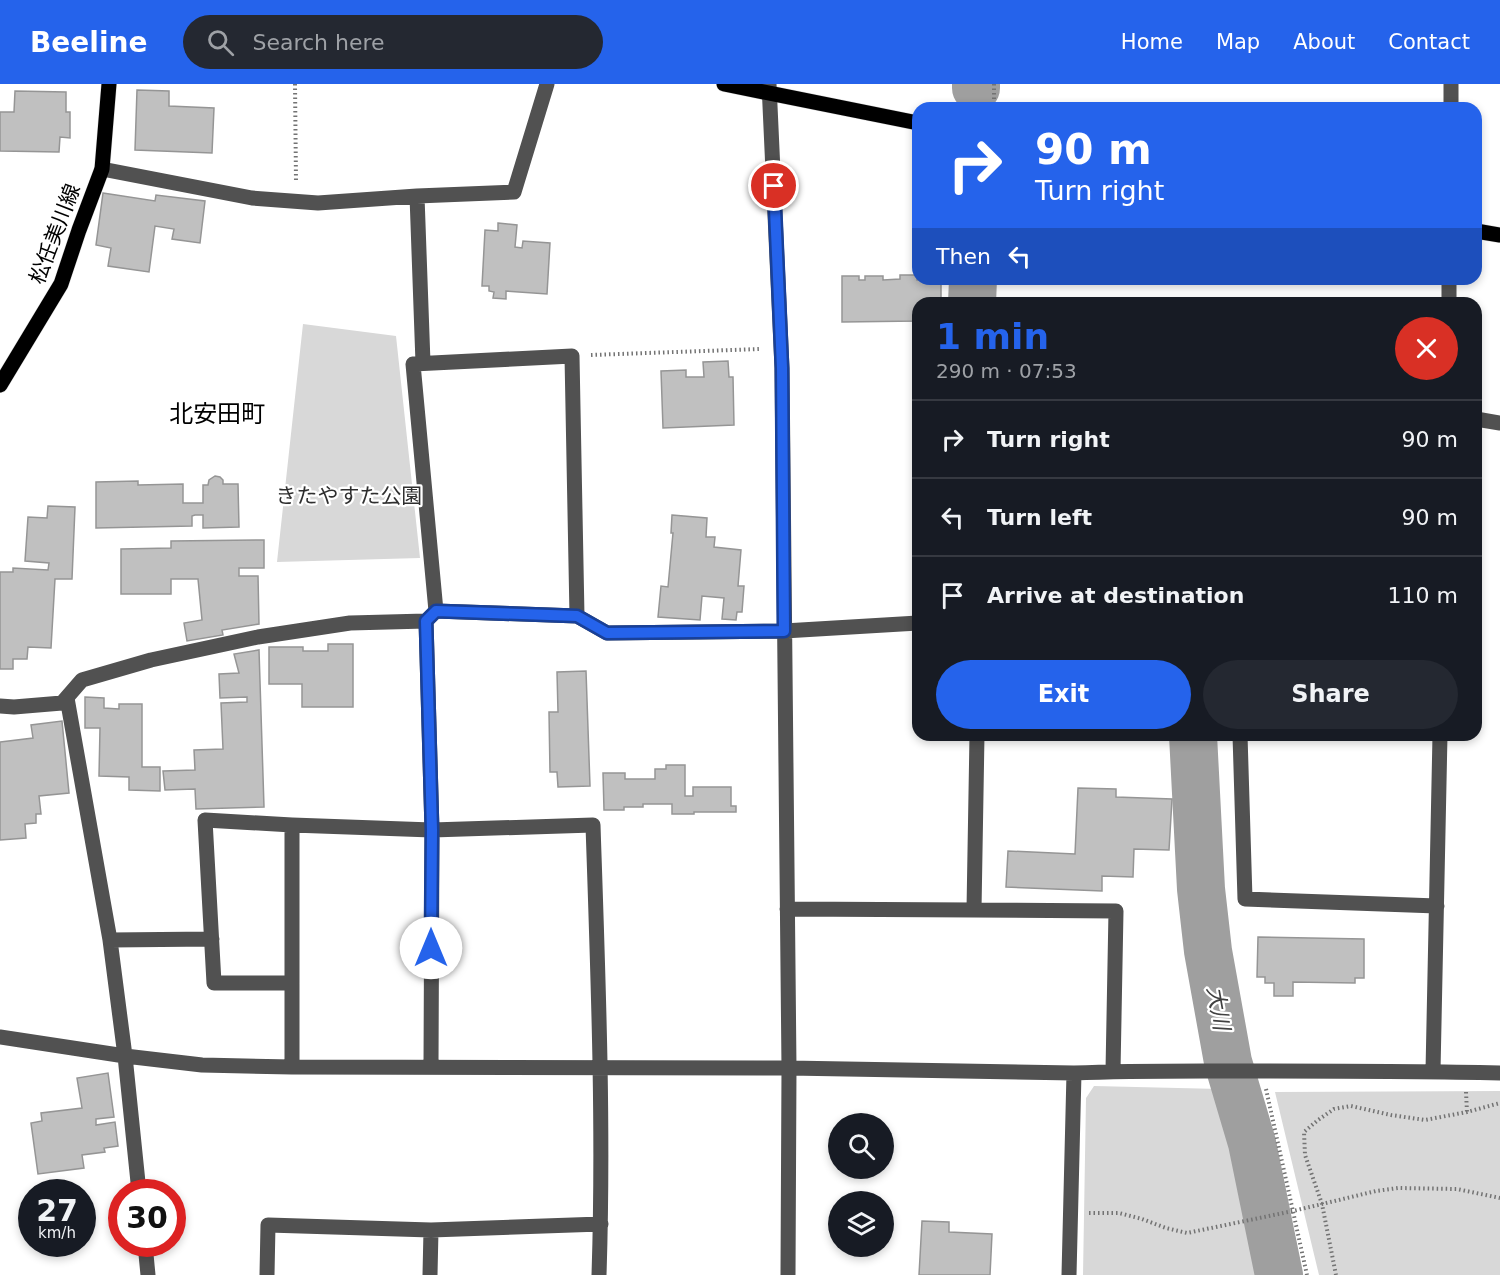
<!DOCTYPE html>
<meta charset="utf-8">
<style>
:root{--surface:#171b24;--page:#242831;--text:#f1f3f6;--muted:#9ea1a6;--line:#363941;--accent:#2563eb}
body{margin:0;font-family:"DejaVu Sans","Noto Sans JP",sans-serif;background:var(--page);color:var(--text);height:100vh;display:flex;flex-direction:column;font-size:22px;white-space:nowrap}
*{box-sizing:border-box;margin:0}
p{font-size:20px;color:var(--muted)}
.icon{flex:none;width:33px;height:33px;fill:none;stroke:currentColor;stroke-width:2;stroke-linecap:round;stroke-linejoin:round}
.map{position:relative;flex:1;overflow:hidden}
.details{position:absolute;left:912px;top:213px;width:570px;height:444px;display:flex;flex-direction:column;background:var(--surface);border-radius:18px;box-shadow:0 3px 9px #0003}
.details>*{flex:none}
.guide{position:absolute;left:912px;top:18px;width:570px;height:183px;border-radius:18px;box-shadow:0 3px 9px #0003;background:#2563eb;color:#fff;overflow:hidden}
.buttons{position:absolute;left:828px;top:1029px;display:grid;gap:12px}
.buttons a{display:grid;place-items:center;width:66px;height:66px;border-radius:50%;background:var(--surface);box-shadow:0 3px 9px #0003;font-size:30px}
.speed{position:absolute;left:18px;top:1095px;display:flex;gap:12px;font-size:30px;font-weight:700;text-align:center}
.speed>*{display:grid;place-content:center;width:78px;height:78px;border-radius:50%;background:var(--surface);box-shadow:0 3px 9px #0003;line-height:1}
.speed small{font-size:15px;font-weight:400}
.speed .limit{border:9px solid #d22;background:#fff;color:#111}
.pin{position:absolute;display:grid;place-items:center;width:51px;height:51px;color:#fff;margin:-26px;border:3px solid #fff;border-radius:50%;box-shadow:0 2px 6px #0007}
.me{position:absolute;width:66px;margin:-33px;rotate:0deg;stroke-linejoin:round;filter:drop-shadow(0 0 4px #0008)}
.turn{display:flex;align-items:center;gap:21px;height:126px;padding:0 24px;font-size:27px}
.turn .icon{width:78px;height:78px;stroke-width:2.5}
.turn b{display:block;font-size:42px;line-height:51px}
.then{display:flex;align-items:center;height:57px;padding:0 24px;background:#0003;gap:12px;font-size:22px}
.round{display:grid;place-items:center;flex:none;width:63px;height:63px;border-radius:32px;background:var(--page)}
.overview{display:flex;align-items:center;justify-content:space-between;height:102px;padding:0 24px}
h1{font-size:36px;font-weight:700;line-height:45px;color:var(--accent)}
.cta{display:flex;gap:12px;margin-top:auto;padding:12px 24px}
.cta a{flex:1;height:69px;border-radius:36px;background:var(--accent);color:#fff;font-size:24px;font-weight:700;line-height:69px;text-align:center}
.cta a+a{background:var(--page);color:var(--text)}
ul{padding:0;list-style:none}
li{display:flex;align-items:center;gap:18px;height:78px;padding:0 24px;border-top:2px solid var(--line)}
li div{flex:1}
li b{display:block;font-size:22px}
li em{font-style:normal}
header{display:flex;align-items:center;gap:36px;box-sizing:border-box;height:84px;padding:0 30px;background:var(--accent);color:#fff}
header strong{font-size:28px}
nav{display:flex;gap:33px;margin-inline-start:auto;font-size:21px}
.search{width:420px;height:54px;background:var(--page);display:flex;align-items:center;gap:15px;box-sizing:border-box;padding:0 21px;border-radius:33px;color:var(--muted);font-size:22px}
.map>svg:first-child{display:block}
</style>
<header>
<strong>Beeline</strong>
<div class="search"><svg class="icon" aria-label="search" viewBox="0 0 24 24"><circle cx="10" cy="10" r="6"/><path d="M15 15l6 6"/></svg>Search here</div>
<nav><a>Home</a><a>Map</a><a>About</a><a>Contact</a></nav>
</header>
<div class="map">
<svg width="1500" height="1191" viewBox="0 0 1500 1191">
<rect width="100%" height="100%" fill="#fff"/>
<path fill="#d8d8d8" d="M303,240L396,252L420,474L277,478Z
M1094,1002L1220,1005L1266,1191H1083L1086,1014Z
M1500,1007V1191H1319L1275,1008Z"/>
<g fill="none" stroke-linecap="round" stroke-linejoin="round">
<path stroke="#9f9f9f" stroke-width="48" d="M976,0V4
M972,219L973,195
M1193,651L1201,805L1208,867L1228,978L1252,1059L1279,1191"/>
</g>
<path fill="#c0c0c0" stroke="#959595" stroke-width="1.5" d="M137,6L169,7V22L214,24L212,69L135,66Z
M15,7L66,8V28H70V54L60,53L59,68L0,67V28H14Z
M103,109L155,117L156,111L205,117L200,159L172,155L174,145L155,142L149,188L108,182L111,164L96,161Z
M498,139L517,141L515,163L522,164L523,157L550,159L547,210L506,207V215L493,214L494,208L489,207V202H482L485,146L498,147Z
M900,191H917V196L941,195V219H918V237L842,238V192H859V196H865V192H883V196L900,195Z
M728,277L729,293H733L734,341L663,344L661,287L686,286V293H704L703,278Z
M215,392L220,393L223,396V400H238L239,443L203,444V431H195L192,432V442L96,444V398L138,397V401L183,400V419H203V401H208L209,396Z
M48,422L75,423L72,495H55L51,564L28,563L27,575H13V585H0V488H13V484L48,486L49,479L25,477L28,433L47,434Z
M672,431L707,434L706,453H715L714,463L741,466L738,502H744L742,528H737L736,536L722,535L724,514L702,512L700,536L658,533L661,502L668,503L673,449H671Z
M264,456V484H239V492H258L259,540L222,546L223,551L187,557L184,539L202,536L198,495H171V510H121V465L171,464V457Z
M328,560H353V623H302V600H269V563H303V567H328Z
M259,566L264,723L196,725L195,705L165,706L163,687L195,686L194,666L223,665L221,619L247,618V613L220,614L219,590L239,589L234,570Z
M586,587L590,702L558,703L557,688H550L549,628H558L557,588Z
M85,613L104,614V624L119,625V620H142V683H160V707L129,706V693L99,692L100,644H85Z
M62,637L69,709L39,712L41,730H36V739L25,740L26,754L0,756V658L33,654L31,641Z
M666,681H685V712H693V703H731V722H736V728H694V730H672V720H643V723H624V726H604L603,689H625V695H655V685H666Z
M1078,704L1116,705V713L1172,715L1169,766L1134,765L1133,793L1102,792V807L1006,803L1008,767L1075,770Z
M1258,853L1364,855V894H1355V899L1293,898V912H1274V899H1265V893H1257Z
M108,989L114,1033L96,1035V1041L115,1038L118,1062L104,1064L105,1068L82,1071L84,1084L38,1090L31,1039L42,1037L41,1029L82,1024L77,994Z
M922,1137L949,1138V1148L992,1150L990,1191H919Z"/>
<g fill="none" stroke-linecap="round" stroke-linejoin="round">
<defs>
<path id="major" d="M724,0L918,39
M1476,147L1500,151
M0,301L61,200L79,146L102,85L109,0"/>
</defs>
<use href="#major" stroke="#dbdbdb" stroke-width="16"/>
<path stroke="#737373" stroke-width="4" stroke-dasharray="1.5 3" stroke-linecap="butt" d="M295,0L296,98
M994,24V0
M591,271L760,265
M1266,1005L1307,1191
M1466,1008L1467,1028
M1089,1129H1119L1142,1135L1166,1144L1187,1149L1293,1127L1376,1107L1398,1104L1457,1105L1500,1114
M1336,1191L1322,1120L1305,1071L1304,1048L1318,1036L1334,1025L1351,1022L1391,1031L1425,1036L1467,1028L1500,1019"/>
<path stroke="#515151" stroke-width="15" d="M769,0L782,284L789,984L788,1191
M1451,24V0
M102,85L252,114L318,119L417,112L514,108L547,0
M417,112L423,279
M1449,219V195
M1476,335L1500,339
M436,527L413,280L572,272L577,532
M426,537L432,746L431,982
M67,614L110,856L125,972L139,1108
M0,622L14,623L62,619L82,596L151,576L258,553L350,539L426,537L436,527L577,532L607,549L784,547L918,539
M977,651L974,826L1116,827L1113,987
M1240,651L1245,815L1437,822
M787,825L974,826
M110,856L212,855
M292,899H214L205,736L292,741L432,746L593,741C598,891 604,1041 599,1191
M0,953L125,972L202,981L292,983L789,984L1074,989C1138,986 1202,987 1266,987C1344,987 1422,987 1500,989
M292,983V741
M1433,987L1440,651
M145,1160L148,1191
M267,1191L268,1141L431,1146L601,1140
M430,1191L431,1146
M1069,1191L1074,989"/>
<use href="#major" stroke="#000" stroke-width="15"/>
</g>
<g fill="none" stroke-linecap="round" stroke-linejoin="round">
<defs>
<path id="route" d="M431,864L432,746L426,537L436,527L577,532L607,549L784,547L782,284L774,102"/>
</defs>
<use href="#route" stroke="#184099" stroke-width="15"/>
<use href="#route" stroke="#2563eb" stroke-width="10"/>
</g>
<g text-anchor="middle" stroke-width="4.5" stroke-linejoin="round" paint-order="stroke">
<g font-size="21" fill="#000" stroke="#fff">
<text transform="translate(55 150) rotate(-69)" y="7">松任美川線</text>
</g>
<g font-size="21" fill="#2f2f2f" stroke="#fff">
<text x="349" y="419">きたやすた公園</text>
</g>
<g font-size="22" font-style="italic" fill="#404040" stroke="#fff">
<text transform="translate(1219 924) rotate(80)" y="8">大川</text>
</g>
<g font-size="24" fill="#000" stroke="#fff">
<text x="217" y="338">北安田町</text>
</g>
</g>
</svg>
<div class="buttons">
<a><svg class="icon" aria-label="search" viewBox="0 0 24 24"><circle cx="10" cy="10" r="6"/><path d="M15 15l6 6"/></svg></a>
<a><svg class="icon" aria-label="layers" viewBox="0 0 24 24"><path d="M12 4l9 5-9 5-9-5zM3 14l9 5 9-5"/></svg></a>
</div>
<div class="speed"><div>27<small>km/h</small></div><div class="limit">30</div></div>
<div class="pin" style="left:774px;top:102px;background:#d93025"><svg class="icon" aria-label="arrive" viewBox="0 0 24 24"><path d="M6 21V4h12l-3 4 3 4H6"/></svg></div>
<svg class="me" style="left:431px;top:864px" viewBox="-20 -20 40 40"><circle r="19" fill="#fff"/><path d="M0-13L10 11 0 6-10 11z" fill="#2563eb"/></svg>
<div class="guide">
<div class="turn"><svg class="icon" aria-label="right" viewBox="0 0 24 24"><path d="M7 20v-9h11M14 6l5 5-5 5"/></svg><div><b>90 m</b>Turn right</div></div>
<div class="then">Then<svg class="icon" aria-label="left" viewBox="0 0 24 24"><path d="M17 20v-9H6M10 6l-5 5 5 5"/></svg></div>
</div>
<section class="details">
<div class="overview"><div><h1>1 min</h1><p>290 m · 07:53</p></div><a class="round" style="background:#d93025;color:#fff"><svg class="icon" aria-label="close" viewBox="0 0 24 24"><path d="M6 6l12 12M18 6L6 18"/></svg></a></div>
<ul>
<li><svg class="icon" aria-label="right" viewBox="0 0 24 24"><path d="M7 20v-9h11M14 6l5 5-5 5"/></svg><div><b>Turn right</b></div><em>90 m</em></li>
<li><svg class="icon" aria-label="left" viewBox="0 0 24 24"><path d="M17 20v-9H6M10 6l-5 5 5 5"/></svg><div><b>Turn left</b></div><em>90 m</em></li>
<li><svg class="icon" aria-label="arrive" viewBox="0 0 24 24"><path d="M6 21V4h12l-3 4 3 4H6"/></svg><div><b>Arrive at destination</b></div><em>110 m</em></li>
</ul>
<div class="cta"><a>Exit</a><a>Share</a></div>
</section>
</div>
